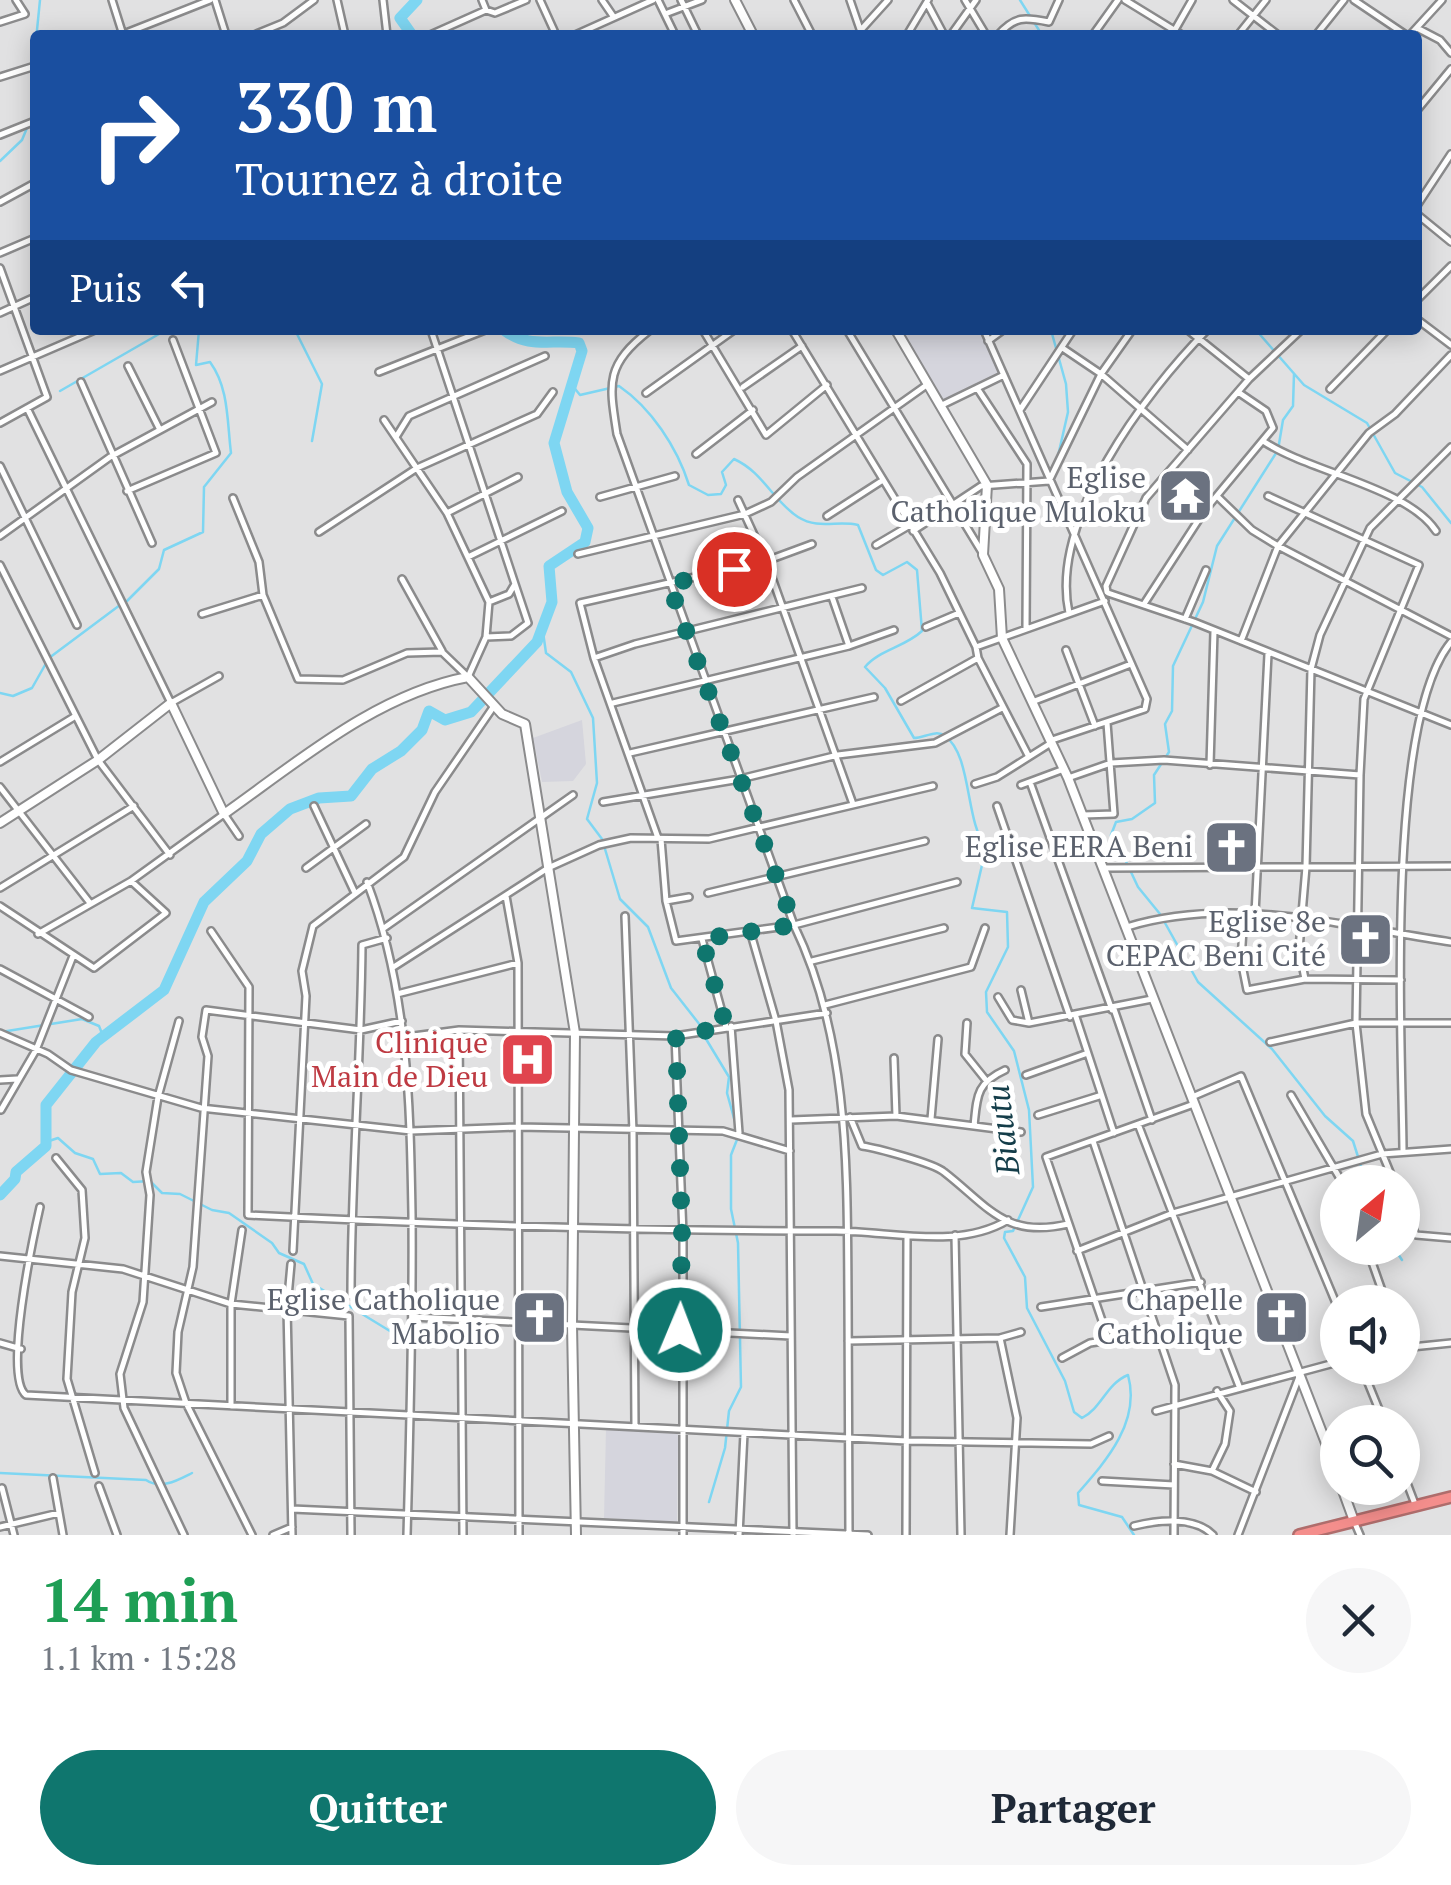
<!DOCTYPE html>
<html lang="fr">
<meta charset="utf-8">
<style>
:root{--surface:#fff;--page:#f6f6f7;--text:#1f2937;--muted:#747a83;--accent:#0f766e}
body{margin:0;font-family:"PT Serif",serif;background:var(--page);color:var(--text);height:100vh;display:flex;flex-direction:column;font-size:38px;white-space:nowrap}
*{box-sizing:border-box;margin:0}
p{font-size:32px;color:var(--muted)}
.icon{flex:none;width:55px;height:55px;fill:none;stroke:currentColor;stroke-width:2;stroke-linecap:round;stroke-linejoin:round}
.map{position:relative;height:1535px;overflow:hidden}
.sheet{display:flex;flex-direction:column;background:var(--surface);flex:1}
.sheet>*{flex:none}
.hud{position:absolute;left:30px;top:30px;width:1392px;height:305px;border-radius:10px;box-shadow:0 5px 25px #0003;background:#1a4fa0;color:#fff;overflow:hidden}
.needle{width:65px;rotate:29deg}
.tools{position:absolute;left:1320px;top:1165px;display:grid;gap:20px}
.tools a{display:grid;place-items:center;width:100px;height:100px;border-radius:50%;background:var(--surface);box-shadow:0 5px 25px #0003;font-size:50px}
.pin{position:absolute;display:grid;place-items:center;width:85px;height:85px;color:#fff;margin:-42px;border:5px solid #fff;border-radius:50%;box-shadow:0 2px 10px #0007}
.me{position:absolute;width:110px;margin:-55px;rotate:1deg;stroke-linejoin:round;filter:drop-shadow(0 0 8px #0008)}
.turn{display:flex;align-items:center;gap:35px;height:210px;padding:0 40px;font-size:45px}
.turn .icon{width:130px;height:130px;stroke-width:2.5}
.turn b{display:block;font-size:70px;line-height:85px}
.then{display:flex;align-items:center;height:95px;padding:0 40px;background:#0003;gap:20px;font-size:38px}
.round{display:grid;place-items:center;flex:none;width:105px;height:105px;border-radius:52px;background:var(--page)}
.head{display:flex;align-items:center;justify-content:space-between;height:170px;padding:0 40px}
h1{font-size:60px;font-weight:700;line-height:75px;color:#1e9e55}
.primary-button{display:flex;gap:20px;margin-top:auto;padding:20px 40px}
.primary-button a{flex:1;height:115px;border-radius:60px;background:var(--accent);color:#fff;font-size:40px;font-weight:700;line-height:115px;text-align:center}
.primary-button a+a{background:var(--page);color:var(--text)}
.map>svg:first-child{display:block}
</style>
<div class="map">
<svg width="1451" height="1535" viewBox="0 0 1451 1535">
<rect width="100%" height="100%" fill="#e1e1e2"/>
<path fill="#d5d5dd" d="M899,330H982L1002,374L944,402Z
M582,720L586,764L573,781L542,782L533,738Z
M606,1429L678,1432L677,1522L604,1518Z"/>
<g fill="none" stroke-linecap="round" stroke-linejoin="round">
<path stroke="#7ed6f2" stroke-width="2.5" d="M1020,0L1042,35
M35,50L40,0
M35,51V70
M0,161L22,140L29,123
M295,330L322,384L312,441
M1051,330L1066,384L1068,412L1058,456
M1256,330L1304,385L1367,423L1395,473L1422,487L1451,523
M1294,374L1293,406L1283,420L1278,450L1217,546L1203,602L1173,666L1172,711L1165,724L1169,752L1154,775L1155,803L1132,819L1116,822L1111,835L1113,854L1123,855L1138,887L1160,914L1198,982L1272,1049L1325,1116L1353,1141L1366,1182
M572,385L580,395L619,386C651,408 677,447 689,485L708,495L721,494L726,485L722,472L734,459C763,472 773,501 798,517C819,530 837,520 858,525L876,570L883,575L907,562L917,570L922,631C905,647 879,650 865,667L885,688L914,738C924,738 936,729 945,736C972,755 965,821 986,848L972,908L1007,912L1008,947L986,992L987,1012L1014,1051L1029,1110L1033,1187L1013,1231L1005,1232L1004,1238L1025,1277L1027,1308L1065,1381L1074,1412L1082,1418C1102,1408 1106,1384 1128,1375C1141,1422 1106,1461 1078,1493L1079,1505L1122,1517L1134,1535
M60,391L166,330
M127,601L159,569L164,550L203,532L204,487L231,453C227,421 229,388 210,362L196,365L199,330
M543,632L546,653L571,672L593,718L597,783L587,819L602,839L620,899L648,927L671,988L700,1025
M0,693L13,696L32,688L49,658L120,605
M1,1032L82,1019L99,1026L103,1036
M703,1034L729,1077L727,1093L737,1129
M49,1141L58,1138L75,1153L93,1159L100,1174L121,1173L133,1182L150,1181L162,1193L180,1194L212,1210L229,1213L272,1243L279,1253L304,1264L313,1284L403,1339
M1394,1248L1402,1260
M0,1473L146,1480C161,1490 178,1480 192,1473
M709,1502L725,1448L729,1411L741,1387L738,1243L731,1209V1155L738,1137"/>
<path stroke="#7ed6f2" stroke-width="11" d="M412,35L400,18L417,0
M0,1195L15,1179L16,1172L46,1146V1105L96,1042L164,990L204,902L247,861L261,834L290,809L319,798L351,796L372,769L401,751L422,730L429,711L445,720L471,712L537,642L552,602L549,566L585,542L588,528L567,492L554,443L582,351L579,343C551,339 529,349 504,330"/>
<defs>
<path id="street" d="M112,0L123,35
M215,0L226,35
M337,0L345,35
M383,0L387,35
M540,0L556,35
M602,0L613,16
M658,0L675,35
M681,0L698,35
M794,0L812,35
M850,0L862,35
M965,0L986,35
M1125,0L1182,35
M1233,0L1278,35
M1354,0L1406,35
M927,3L944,35
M486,10L495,13L526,0
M665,14L702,0
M0,22L25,14L16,0
M1417,28L1440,40L1451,53
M860,31L888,0
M121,35L210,0
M254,35L283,23L314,0
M430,35L486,10L482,0
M575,35L653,0
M907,35L928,0
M951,35L976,0
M998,35C1015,16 1024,17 1049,22L1059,0
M1093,35L1118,0
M1172,35L1192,0
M1238,35L1266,0
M1316,35L1344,0
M1410,35L1442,0
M0,77L35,66
M1418,109L1451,69
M0,135L35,121
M0,202L35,183
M1418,204L1451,154
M1418,215L1451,242
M0,253L35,238
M0,268L47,397L0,423
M1418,299L1451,266
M0,313L35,297
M1418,320L1451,345
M650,330C605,365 609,383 617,434L794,925C850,1041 847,1172 848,1299C848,1377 849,1456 849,1535
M703,330L766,435L827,385
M792,330L940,573L976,647
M847,330L983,554
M984,330L1147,699L1145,709L1052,740
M1188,330L1249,379
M988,341L1003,330
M1064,349L1101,374L1188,450
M128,366L159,428
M0,371L95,330
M379,372L485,330
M81,382L152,543
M743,387L802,346
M977,388L1027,464L1026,629
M1330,389L1387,330
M646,393L734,330
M940,406L1004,375
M27,408L171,703L219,676
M1020,410L1073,330
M384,420L447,513L489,602
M396,437L409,416L545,356
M1263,441C1309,472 1407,487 1436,531
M696,454L753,410
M0,466L77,625
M1049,481L1101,374L1132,330
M127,491L216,453L173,340
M1268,496L1419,565L1364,699L1360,775L1356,1023L1366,1114L1394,1182
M600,497L675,476
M233,498L259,562L263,595L298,679L343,680L407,653L442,652L468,677L486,637L489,602L509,594L515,584L431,330
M1219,498L1252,530L1278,546L1451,636
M738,500L766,561L853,804
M447,513L518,477
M827,516L883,480
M913,531L981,486L1049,481
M319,532L417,468L537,414L553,392
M0,536L110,457L212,402
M876,545L910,525
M578,554L745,514L771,502L797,477L928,384
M468,557L562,511
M0,565L98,760L170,855
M402,579L442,651
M1107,592L1106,586L1146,498L1249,379L1301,330
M1108,593L1194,622L1451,725
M832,597L849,646
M1144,604L1205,510L1273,428L1266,411L1238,392
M1069,613C1049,520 1145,393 1207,330
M202,614L263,595
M1185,619L1206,570
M926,627L959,613
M486,637L511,636L528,623L515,584
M1241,641L1278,546L1369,433L1395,414L1451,355
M1066,650L1095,726
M594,658L635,644L862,588
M978,658L1028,755
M901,701L978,658L976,647L1105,601
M1032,702L1131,664
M613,703L849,646L894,630
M630,753L874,697
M0,762L74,717
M1210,765L1214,631
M1068,778L1111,763L1164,760L1360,775
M1030,782L1112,1010
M975,784L997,777L1051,743
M1021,785L1064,769
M0,787L90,903
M603,802L740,779L838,755L935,743L1002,708
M314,806L354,891
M997,806L1070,1017
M1083,815L1114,814L1107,723
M658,838L594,658L580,603L766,561L812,544
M661,839L666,901L676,941L794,925L957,882
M306,868L366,824
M1104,868L1451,866
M367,882C408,990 410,1100 412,1214C413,1321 410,1428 407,1535
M0,888L134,806
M708,893L925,841
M506,896L518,963L519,1535
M666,901L689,897
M0,906L94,968L166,913L131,881
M1244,914L1241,960L1247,990L1305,979L1401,980
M1255,914L1268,654
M625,916L633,1132L635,1426
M1127,927C1232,895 1344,926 1451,942
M384,928L573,795
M211,931L249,987L248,1215C444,1225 640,1231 836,1231C891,1231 958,1250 1008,1220
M38,934L131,881L224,814L239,836
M751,934L776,1021L789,1090L793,1535
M702,939L726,1027
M812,961L944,928
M392,968L548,868L599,845L631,838L709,839L933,786
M0,969L89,1017
M1305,979L1299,949L1306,867L1311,669L1320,635L1370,528L1451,447
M1021,990L1029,1023
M397,994L518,963
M998,997L1012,1020L1029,1023L1152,999
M825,1005L971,967L985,928
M1114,1009L1152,1120
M1076,1017L1114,1133
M179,1021L158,1097L146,1172L150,1195L143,1302L120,1374L124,1408L184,1535
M967,1023L965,1054L985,1079
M731,1026L739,1133
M459,1030L463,1535
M0,1033L48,1054L71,1070L201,1108L411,1131L518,1127L723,1131L790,1151
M675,1036L683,1234V1535
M406,1037L459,1030L675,1036L827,1013
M1270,1042L1356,1023H1451
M894,1058L896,1116
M1026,1075L1085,1054
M0,1080L17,1079
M1291,1095L1342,1182
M1192,1097L1241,1076L1338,1308
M1,1110L36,1050L73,956
M1038,1115L1099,1096
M850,1117L862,1146C876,1148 933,1163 944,1172C988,1206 1005,1239 1068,1224
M931,1119L938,1039
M791,1120L896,1116L1021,1132
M1138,1124L1239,1386
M974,1126C977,1097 976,1083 1005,1070
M1093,1141L1175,1385L1174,1535
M1403,1150C1402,1042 1385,722 1451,642
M56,1158L82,1190L85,1238L72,1292L67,1379L95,1473
M1402,1203L1416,1235L1451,1238
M40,1207C33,1238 3,1377 26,1395L907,1441L1091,1444L1109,1436
M955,1235L961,1535
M1367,1248L1386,1302
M293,1251L306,996L302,971L313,926L404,857L435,792L494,706
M1077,1251L1173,1213L1382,1154L1451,1149
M0,1256L123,1269L231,1304L349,1316L351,1535
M291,1264L287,1308L292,1535
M351,1296C351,1178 361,1062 362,945L387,938
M1041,1307L1201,1282
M413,1317L791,1336
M1000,1338L1017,1418L1010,1535
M848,1341L1000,1338L1021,1332
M1109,1341L1046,1157L1194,1104
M0,1343L21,1349
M1402,1348L1451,1343
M1062,1358L1090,1343L1157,1333
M1362,1368L1384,1422
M231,1406V1304L242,1230
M1156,1411L1338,1362
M1174,1464L1212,1471L1256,1492
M1402,1470L1415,1504
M1212,1471L1225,1444L1230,1411L1217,1391
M53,1478L63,1535
M1102,1481L1174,1485
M99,1486L117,1535
M2,1488L14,1535
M292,1509L868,1535
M1354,1521L1360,1535
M1134,1526C1158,1520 1195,1516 1213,1535
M0,1527L59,1513
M252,1535L186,1403L176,1373L178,1332L193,1267L208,1056L202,1037L206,1010L361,1030L402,1021
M273,1535L292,1527
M739,1535L744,1433
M906,1535L907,1236
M1238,1535L1299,1377"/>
<path id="secondary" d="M735,0L753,35
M896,330L987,485L983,555L999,589L1002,638L1068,778L1338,1474
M0,823L98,760L171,703L224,814C299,761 377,694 468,677L502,714L525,724L575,1033L572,1325L576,1535
M1342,1488L1354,1521"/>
<path id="highway" d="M1299,1535L1451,1497"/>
</defs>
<use href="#street" stroke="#8b8b8c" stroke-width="10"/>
<use href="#secondary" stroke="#8b8b8c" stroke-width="12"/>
<use href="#highway" stroke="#af6d6c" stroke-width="14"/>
<use href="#street" stroke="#fff" stroke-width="5"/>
<use href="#secondary" stroke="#fff" stroke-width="8"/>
<use href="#highway" stroke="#f48e8c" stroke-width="9"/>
</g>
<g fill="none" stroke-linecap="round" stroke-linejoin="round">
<path stroke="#0f766e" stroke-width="18" stroke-dasharray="0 32.4" d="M680,1330L682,1234L676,1036L726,1027L702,939L794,925L669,584L734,569"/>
</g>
<defs>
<symbol id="temple-square" viewBox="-11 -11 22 22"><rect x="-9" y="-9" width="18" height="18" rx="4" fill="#6b7280" stroke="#fff"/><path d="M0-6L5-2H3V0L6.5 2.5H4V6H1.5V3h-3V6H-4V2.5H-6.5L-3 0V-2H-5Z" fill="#fff"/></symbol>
<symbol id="church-square" viewBox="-11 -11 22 22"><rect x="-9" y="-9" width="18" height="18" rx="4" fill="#6b7280" stroke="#fff"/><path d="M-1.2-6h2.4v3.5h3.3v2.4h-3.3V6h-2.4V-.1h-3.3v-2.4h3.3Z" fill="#fff"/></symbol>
<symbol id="hospital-square" viewBox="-11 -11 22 22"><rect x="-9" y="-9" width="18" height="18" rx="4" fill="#e0444e" stroke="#fff"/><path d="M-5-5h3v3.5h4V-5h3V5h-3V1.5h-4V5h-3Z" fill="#fff"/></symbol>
</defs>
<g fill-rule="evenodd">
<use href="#temple-square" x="1154" y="464" width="63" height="63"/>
<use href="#church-square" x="1200" y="816" width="63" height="63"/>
<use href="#church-square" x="1334" y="908" width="63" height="63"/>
<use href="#hospital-square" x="496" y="1028" width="63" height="63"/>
<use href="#church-square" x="508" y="1286" width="63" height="63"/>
<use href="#church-square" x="1250" y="1286" width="63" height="63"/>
</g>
<g text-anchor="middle" stroke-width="10" stroke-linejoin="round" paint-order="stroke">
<g font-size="30" fill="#5b616d" stroke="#fff" text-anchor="end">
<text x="1146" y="488">Eglise<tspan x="1146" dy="34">Catholique Muloku</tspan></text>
<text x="1193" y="857">Eglise EERA Beni</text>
<text x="1326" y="932">Eglise 8e<tspan x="1326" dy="34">CEPAC Beni Cité</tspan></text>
<text x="500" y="1310">Eglise Catholique<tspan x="500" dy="34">Mabolio</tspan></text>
<text x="1243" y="1310">Chapelle<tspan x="1243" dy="34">Catholique</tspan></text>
</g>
<g font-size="30" fill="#be3a42" stroke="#fff" text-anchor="end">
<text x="488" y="1053">Clinique<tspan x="488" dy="34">Main de Dieu</tspan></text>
</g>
<g font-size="32" font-style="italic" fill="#143d49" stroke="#fff">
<text transform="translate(1003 1130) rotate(-97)" y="11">Biautu</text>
</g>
</g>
</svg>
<div class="tools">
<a><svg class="needle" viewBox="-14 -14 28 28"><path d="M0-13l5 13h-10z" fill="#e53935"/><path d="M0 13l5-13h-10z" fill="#747a83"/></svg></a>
<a><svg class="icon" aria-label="sound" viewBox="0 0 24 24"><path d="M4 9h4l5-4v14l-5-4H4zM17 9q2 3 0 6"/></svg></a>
<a><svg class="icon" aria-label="search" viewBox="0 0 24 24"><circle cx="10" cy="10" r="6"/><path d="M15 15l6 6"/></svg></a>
</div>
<div class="pin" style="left:734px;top:569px;background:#d93025"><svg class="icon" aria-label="arrive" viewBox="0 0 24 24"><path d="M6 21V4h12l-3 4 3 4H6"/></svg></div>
<svg class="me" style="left:680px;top:1330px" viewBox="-20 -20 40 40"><circle r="17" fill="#0f766e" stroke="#fff" stroke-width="3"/><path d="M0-11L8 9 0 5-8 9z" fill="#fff"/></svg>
<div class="hud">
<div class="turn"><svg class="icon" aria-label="right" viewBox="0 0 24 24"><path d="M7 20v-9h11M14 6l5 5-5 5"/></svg><div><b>330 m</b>Tournez à droite</div></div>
<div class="then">Puis<svg class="icon" aria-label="left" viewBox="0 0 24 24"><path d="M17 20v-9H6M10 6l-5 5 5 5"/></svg></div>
</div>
</div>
<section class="sheet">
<div class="head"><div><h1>14 min</h1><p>1.1 km · 15:28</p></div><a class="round"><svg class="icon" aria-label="close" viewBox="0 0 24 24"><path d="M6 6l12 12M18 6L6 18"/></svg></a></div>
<div class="primary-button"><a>Quitter</a><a>Partager</a></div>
</section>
